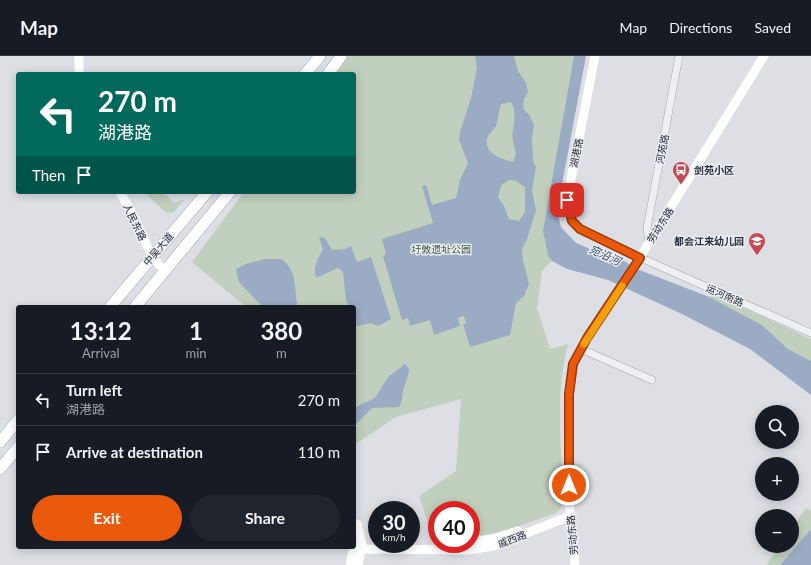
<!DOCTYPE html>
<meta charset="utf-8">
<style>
:root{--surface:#171b24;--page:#20242c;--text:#f1f3f6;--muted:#9ea1a6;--line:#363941;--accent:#ea580c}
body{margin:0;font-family:Lato,"Noto Sans SC",sans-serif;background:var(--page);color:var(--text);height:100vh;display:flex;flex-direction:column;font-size:15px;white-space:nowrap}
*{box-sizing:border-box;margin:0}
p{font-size:13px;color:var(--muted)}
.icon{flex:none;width:22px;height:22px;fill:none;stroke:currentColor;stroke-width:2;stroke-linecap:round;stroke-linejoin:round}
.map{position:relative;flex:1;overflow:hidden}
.sheet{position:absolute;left:16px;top:249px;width:340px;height:244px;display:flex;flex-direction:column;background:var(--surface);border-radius:4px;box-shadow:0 2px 10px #0003}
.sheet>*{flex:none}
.top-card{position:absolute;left:16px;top:16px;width:340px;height:122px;border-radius:4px;box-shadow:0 2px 10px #0003;background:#00695c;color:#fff;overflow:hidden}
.controls{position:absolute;left:755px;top:349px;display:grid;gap:8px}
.controls a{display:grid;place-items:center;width:44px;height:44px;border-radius:50%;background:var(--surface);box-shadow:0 2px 10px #0003;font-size:20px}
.speed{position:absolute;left:368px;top:445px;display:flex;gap:8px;font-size:20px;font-weight:700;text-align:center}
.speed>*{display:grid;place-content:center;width:52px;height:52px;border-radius:50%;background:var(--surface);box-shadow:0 2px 10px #0003;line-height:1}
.speed small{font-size:10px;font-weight:400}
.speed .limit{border:6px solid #d22;background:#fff;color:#111}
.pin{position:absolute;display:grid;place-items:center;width:34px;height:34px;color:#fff;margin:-17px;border-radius:8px;box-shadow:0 2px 6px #0006}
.me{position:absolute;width:44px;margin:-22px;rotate:0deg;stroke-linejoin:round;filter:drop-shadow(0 0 3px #0008)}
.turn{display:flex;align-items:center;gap:14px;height:84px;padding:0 16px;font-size:18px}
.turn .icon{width:52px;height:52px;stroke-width:2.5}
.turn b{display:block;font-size:28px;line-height:34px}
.then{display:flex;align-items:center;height:38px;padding:0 16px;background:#0003;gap:8px;font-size:15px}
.eta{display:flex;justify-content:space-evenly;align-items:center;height:68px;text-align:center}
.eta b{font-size:24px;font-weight:700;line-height:28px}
.button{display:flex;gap:8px;margin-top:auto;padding:8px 16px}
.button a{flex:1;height:46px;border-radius:24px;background:var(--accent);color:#fff;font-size:16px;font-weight:700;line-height:46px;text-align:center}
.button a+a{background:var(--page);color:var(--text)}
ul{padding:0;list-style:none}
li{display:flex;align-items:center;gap:12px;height:52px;padding:0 16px;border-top:1px solid var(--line)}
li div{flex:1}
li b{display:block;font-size:15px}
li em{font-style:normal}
header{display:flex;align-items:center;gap:24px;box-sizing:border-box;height:56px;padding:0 20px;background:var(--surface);border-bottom:1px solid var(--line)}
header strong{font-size:19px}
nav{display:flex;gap:22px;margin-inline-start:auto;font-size:14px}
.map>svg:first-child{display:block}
</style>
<header>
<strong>Map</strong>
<nav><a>Map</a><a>Directions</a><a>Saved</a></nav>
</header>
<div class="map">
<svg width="811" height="509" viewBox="0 0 811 509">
<rect width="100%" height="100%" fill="#dddfe5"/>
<path fill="#c1cfbe" d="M348,0H574L551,176L568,194L552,205L542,215L537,252L550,293L568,288C555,337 561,394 564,444L561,452L556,457L499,477L471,481V454H437V479L428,467L419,440L456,415L461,343L396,361L354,389V251H246L192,206L244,136H354V18H336Z
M144,136H163L174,147L185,143L174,156L166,157Z
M712,237L811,283V305L788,293L762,269L709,241Z
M806,452L811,455V473L780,509H766L780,490H792V472Z"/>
<path fill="#9aabc3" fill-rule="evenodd" d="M475,0H514L518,15L526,27L528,36L524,43L523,52L530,60L534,69L532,82L533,105L536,111L532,135L536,154L527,183L522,193L523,204L529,228L524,240L516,247L510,279L470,291L463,268L466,267L464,260L458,262L460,270L434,279L430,264L410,270L408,262L402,264L383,200L386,198L382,183L433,167L422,130L426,129L432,149L456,142L460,124L468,107L459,84L460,76L471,42L477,12ZM511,46C517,57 514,63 513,74C511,82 514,90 516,98L513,106C502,103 484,98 487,83C488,78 494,74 496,70C498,63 499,55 501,48ZM510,124L516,125L525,131V156L519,165L509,163L504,150L498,141L502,128Z
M574,0H586L557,155L561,171L576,187L595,195L624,205L637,213L709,241L762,269L788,293L811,305V339L750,293L682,258L608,224L567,213L552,205L548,199L543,175Z
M319,181L325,182L332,194L345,193L351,190L357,206L371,201L391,263L378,270L371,267L357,270L354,262V251H349L346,244L343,216L338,212L316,222C313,211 317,203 323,194Z
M265,203H282C299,218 293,232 298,251H263L239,226L236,213L246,208Z
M405,308L409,312C409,321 405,326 403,335C402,341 403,344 399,351L372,352L354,370V352L375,342L388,321Z
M811,473V509H780Z"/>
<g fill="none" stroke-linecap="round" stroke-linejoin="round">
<defs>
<path id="street" d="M649,187L647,172L679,0
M639,201L811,277
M581,293L652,324"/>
<path id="primary" d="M305,18L320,0
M328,18L341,0
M110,251L207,136
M135,251L230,136
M0,386L18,364
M0,413L18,391"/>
</defs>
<use href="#street" stroke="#a3a6ae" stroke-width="8"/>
<use href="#primary" stroke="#9da3b0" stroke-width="12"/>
<use href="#street" stroke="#eff0f4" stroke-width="7"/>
<path stroke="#fff" stroke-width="9" d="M79,0V18
M595,0L567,144C568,151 568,160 572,166C582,178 624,194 639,201
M120,136L134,161L152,201L165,215
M357,468L362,489L358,509
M471,486L492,483L518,475
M355,493L468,494L494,490L570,460
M350,509L354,490
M575,509L569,445V338L573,308L587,282L621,232L764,0"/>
<use href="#primary" stroke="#fff" stroke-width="11"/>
</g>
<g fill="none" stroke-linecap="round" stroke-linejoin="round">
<defs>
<path id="route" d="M567,144L572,165L580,173L640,202L587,282L573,308L569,338V429"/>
</defs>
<use href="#route" stroke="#983908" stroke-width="10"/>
<use href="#route" stroke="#ea580c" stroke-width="7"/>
<path stroke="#f59e0b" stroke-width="7" d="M584,288L622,230"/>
</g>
<defs>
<symbol id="bus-pin" viewBox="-11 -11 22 30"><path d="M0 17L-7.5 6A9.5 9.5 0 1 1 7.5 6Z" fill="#c24a54" stroke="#eceef3"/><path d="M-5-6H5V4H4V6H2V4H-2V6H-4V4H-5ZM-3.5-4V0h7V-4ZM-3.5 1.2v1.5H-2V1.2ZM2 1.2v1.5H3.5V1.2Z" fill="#fff"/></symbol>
<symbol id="school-pin" viewBox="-11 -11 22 30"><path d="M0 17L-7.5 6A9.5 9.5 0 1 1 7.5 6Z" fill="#c24a54" stroke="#eceef3"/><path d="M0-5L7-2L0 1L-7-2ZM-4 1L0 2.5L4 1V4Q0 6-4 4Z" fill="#fff"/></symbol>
</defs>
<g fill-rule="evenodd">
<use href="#bus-pin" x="671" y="104" width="20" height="27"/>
<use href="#school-pin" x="747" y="175" width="20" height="27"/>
</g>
<g text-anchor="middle" stroke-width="3" stroke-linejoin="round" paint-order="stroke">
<g font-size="10" fill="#282d3a" stroke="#eceef3">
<text transform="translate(662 93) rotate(-79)" y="4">河苑路</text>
<text transform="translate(576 97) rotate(-79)" y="4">湖港路</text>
<text transform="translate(135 166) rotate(64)" y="4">人民东路</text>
<text transform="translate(660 169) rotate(-58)" y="4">劳动东路</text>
<text transform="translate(158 193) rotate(-49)" y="4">中吴大道</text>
<text transform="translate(725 239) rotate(24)" y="4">运河南路</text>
<text transform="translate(572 479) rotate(-95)" y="4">劳动东路</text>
<text transform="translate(512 483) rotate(-21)" y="4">戚西路</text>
</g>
<g font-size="10" font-weight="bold" fill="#282d3a" stroke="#eceef3" text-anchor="start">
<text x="694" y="118">剑苑小区</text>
<text x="744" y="189" text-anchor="end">都会江来幼儿园</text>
</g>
<g font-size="10" fill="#3a5536" stroke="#eceef3">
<text x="441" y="197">圩敦遗址公园</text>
</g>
<g font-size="11" font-style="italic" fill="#35496b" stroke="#eceef3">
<text transform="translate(605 199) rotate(24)" y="4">宛沿河</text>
</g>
</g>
</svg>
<div class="controls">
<a><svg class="icon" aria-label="search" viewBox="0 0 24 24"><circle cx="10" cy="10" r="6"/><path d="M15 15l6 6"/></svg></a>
<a>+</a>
<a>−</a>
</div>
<div class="speed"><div>30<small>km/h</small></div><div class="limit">40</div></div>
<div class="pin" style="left:567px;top:144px;background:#d93025"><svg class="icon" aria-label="arrive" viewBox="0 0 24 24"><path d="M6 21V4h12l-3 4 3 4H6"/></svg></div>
<svg class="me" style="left:569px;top:429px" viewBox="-20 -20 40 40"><circle r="17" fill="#ea580c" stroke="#fff" stroke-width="3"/><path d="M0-11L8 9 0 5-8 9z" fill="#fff"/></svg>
<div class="top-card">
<div class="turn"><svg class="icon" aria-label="left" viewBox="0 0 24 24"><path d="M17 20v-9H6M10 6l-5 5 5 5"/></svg><div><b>270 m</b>湖港路</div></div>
<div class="then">Then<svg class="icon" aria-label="arrive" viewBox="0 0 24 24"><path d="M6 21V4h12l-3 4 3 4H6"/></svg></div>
</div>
<section class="sheet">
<div class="eta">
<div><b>13:12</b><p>Arrival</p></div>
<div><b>1</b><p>min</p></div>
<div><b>380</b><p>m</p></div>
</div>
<ul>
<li><svg class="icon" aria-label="left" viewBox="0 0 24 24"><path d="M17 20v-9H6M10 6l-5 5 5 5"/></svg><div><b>Turn left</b><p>湖港路</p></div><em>270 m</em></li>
<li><svg class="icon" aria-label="arrive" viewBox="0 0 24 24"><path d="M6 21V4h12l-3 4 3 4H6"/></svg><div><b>Arrive at destination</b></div><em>110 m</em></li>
</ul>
<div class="button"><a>Exit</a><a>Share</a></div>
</section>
</div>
